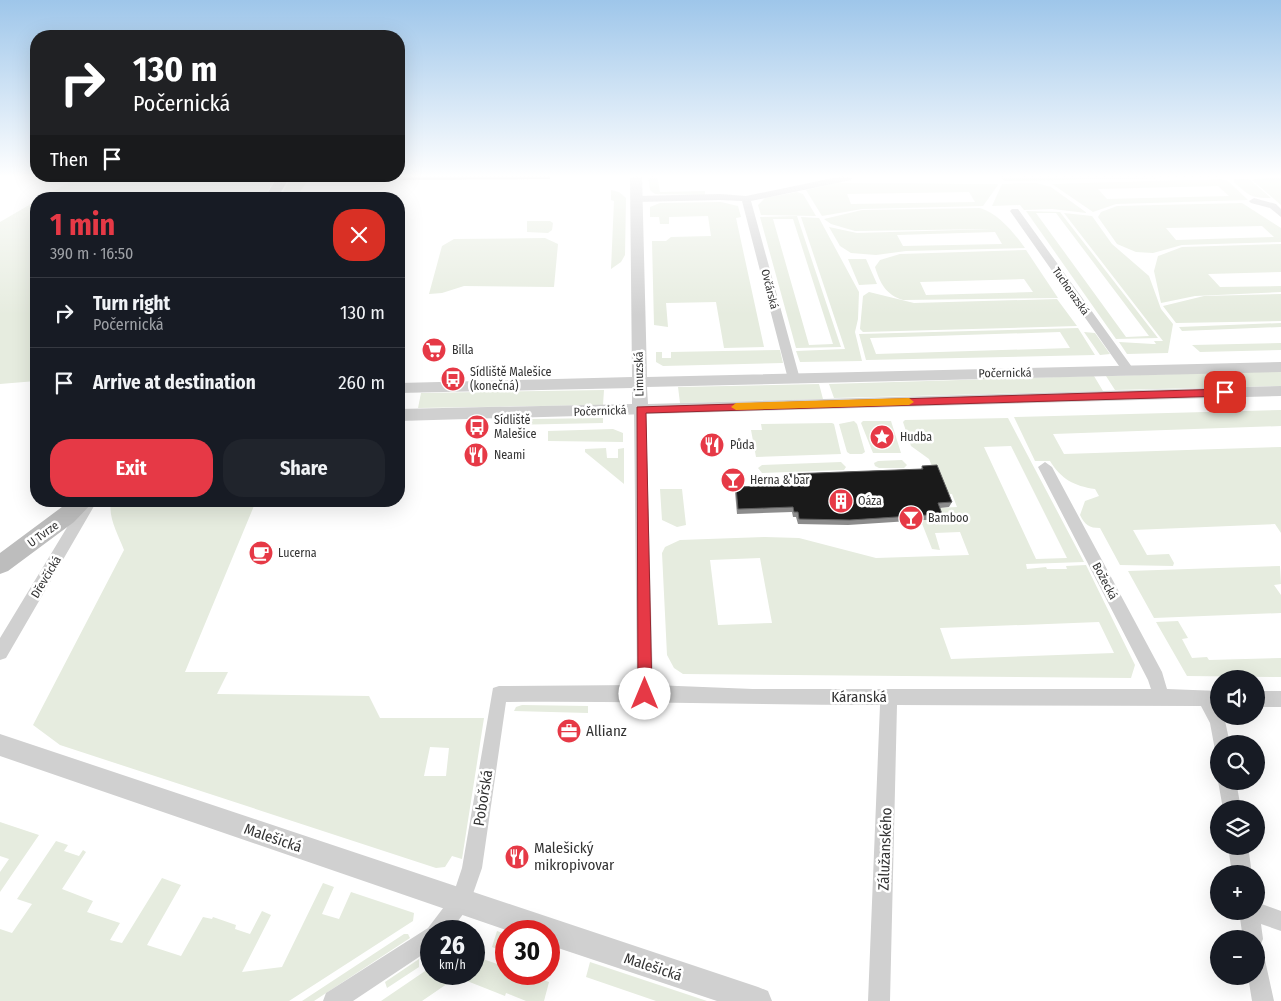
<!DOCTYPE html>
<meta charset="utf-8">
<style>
:root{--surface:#171b24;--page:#20242c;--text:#f1f3f6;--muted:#9ea1a6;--line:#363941;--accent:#e63946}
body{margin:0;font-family:"Fira Sans Condensed",sans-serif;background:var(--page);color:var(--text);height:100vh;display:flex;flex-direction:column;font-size:19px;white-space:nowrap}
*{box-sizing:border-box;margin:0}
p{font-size:16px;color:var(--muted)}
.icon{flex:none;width:28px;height:28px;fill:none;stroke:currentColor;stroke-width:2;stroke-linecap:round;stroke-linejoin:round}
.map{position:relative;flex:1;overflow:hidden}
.side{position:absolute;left:30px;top:192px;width:375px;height:315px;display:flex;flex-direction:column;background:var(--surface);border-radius:20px;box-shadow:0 5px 20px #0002}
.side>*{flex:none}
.banner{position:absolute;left:30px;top:30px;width:375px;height:152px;border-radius:20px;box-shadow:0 5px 20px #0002;background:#202124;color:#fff;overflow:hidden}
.fabs{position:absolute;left:1210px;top:670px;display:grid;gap:10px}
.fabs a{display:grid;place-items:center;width:55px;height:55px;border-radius:50%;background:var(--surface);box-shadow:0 5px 20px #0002;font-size:25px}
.speed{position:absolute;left:420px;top:920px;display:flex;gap:10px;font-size:25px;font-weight:700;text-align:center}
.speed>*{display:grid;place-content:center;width:65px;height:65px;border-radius:50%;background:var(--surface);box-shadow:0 5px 20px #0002;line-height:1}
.speed small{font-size:12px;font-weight:400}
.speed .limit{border:8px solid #d22;background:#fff;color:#111}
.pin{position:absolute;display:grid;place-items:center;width:42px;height:42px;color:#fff;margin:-21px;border-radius:10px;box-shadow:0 2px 8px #0006}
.me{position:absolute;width:55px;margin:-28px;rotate:0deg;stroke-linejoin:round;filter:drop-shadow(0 0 4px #0008)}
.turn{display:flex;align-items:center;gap:18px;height:105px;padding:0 20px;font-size:22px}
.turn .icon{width:65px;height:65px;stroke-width:2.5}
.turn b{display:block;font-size:35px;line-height:42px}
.then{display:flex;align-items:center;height:48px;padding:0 20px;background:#0003;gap:10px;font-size:19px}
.round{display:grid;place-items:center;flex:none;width:52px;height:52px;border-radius:20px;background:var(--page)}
.head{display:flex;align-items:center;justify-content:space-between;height:85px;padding:0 20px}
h1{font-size:30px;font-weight:700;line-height:38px;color:var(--accent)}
.primary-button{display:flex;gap:10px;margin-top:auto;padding:10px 20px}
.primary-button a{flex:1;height:58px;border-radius:20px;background:var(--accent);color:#fff;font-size:20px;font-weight:700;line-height:58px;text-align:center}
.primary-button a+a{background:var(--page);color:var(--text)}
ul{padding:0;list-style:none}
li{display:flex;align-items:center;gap:15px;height:70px;padding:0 20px;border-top:1px solid var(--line)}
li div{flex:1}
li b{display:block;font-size:19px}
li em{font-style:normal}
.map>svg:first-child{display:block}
</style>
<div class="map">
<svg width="1281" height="1001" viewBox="0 0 1281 1001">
<rect width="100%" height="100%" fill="#fff"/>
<path fill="#e6ecdf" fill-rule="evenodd" d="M648,175H657L660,192L705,191V195L655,194L650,190Z
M999,175H1222L1224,177L1004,181Z
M80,176H277L263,199H40Z
M292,176H311L295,199H279Z
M1281,178V205L1252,180L1254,179Z
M1221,179L1228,181L1248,200L1116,204L1093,212L1052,184ZM1218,186L1229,196L1107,199L1098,189Z
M1234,179H1249L1271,198C1250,198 1250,196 1234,182Z
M836,183L997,184L998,185L983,206L862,209L822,216L806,190ZM969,192L975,202L851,204L847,194Z
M1036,183L1051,187L1087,213L1052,209L1024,210L1020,205L992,206L1002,184Z
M611,190L619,192L626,198L625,255L621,262L611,269L614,201L611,200Z
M797,192L803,194L816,216L761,215L758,205L765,198Z
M36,201V381L0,384V222Z
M721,202L738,206L741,217L736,218L764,347L724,348L716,302L666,303L668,327L654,325L652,241H666L671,237L711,236L708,216L669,217V224H660L659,217H650V207L660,203Z
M1242,203L1281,228V242L1182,245L1153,253L1136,252L1117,244L1098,217L1101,212L1117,206ZM1262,226L1274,237L1176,240L1166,228Z
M980,208C998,213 1015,234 1025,248L906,251L876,255L851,253L840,246L829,227L857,233L993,229L855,231L831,224L824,219L862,210ZM995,232L1002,244L903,246L897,235Z
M1026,211L1060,212L1158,338L1116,339ZM1036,213H1056L1149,336L1126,337Z
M1064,213L1092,216L1112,244L1149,276L1161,309L1173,324L1168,353L1127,354L1119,342L1153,344H1156L1154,341H1163Z
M797,216L841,347L796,348L760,217ZM773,219H793L833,344L809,345Z
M801,217L819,218L859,292L858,319L855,332L862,361L800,362L796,351L845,349Z
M527,221H550L553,223L552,230L548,233L527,232Z
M545,238L558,244L554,287L464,286L442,293L429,294L442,246L454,239Z
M1281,244V272L1208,274L1220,287L1281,286V292L1195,296L1161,303L1154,271L1158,256L1161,255L1182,247Z
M1026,250L1058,298L903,300C886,295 880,283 875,267L880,260L900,254ZM1024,279L1033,292L926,295L920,282Z
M848,259H866L877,284L859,285Z
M869,292L914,303L1057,299L1077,326L863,332L860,329L863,296Z
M1281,294V321L1176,323L1163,306L1204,296Z
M1281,323V327L1182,331L1179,327Z
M1078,328L1095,355L866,360L859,334ZM1060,332L1070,348L876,354L870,338Z
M1084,332L1095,333L1110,354L1100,355Z
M1281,343V350L1200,352L1192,345Z
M780,350L783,363L663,366L656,362V352H662V358H671V352Z
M1281,371V386L1115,390L1106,376Z
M1094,376L1103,391L834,398L829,384Z
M819,384L823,399L680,403L678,387Z
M604,390L603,405L418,408L421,393Z
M1281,410V426L1053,434L1064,454L1281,447V533L1275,524L1133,530L1147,555L1169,554L1174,563L1173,566L1120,565L1100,528C1089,528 1085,525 1080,515L1085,501L1099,496L1095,489C1074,486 1061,479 1050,461H1035L1014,417Z
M603,418V423L507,425L531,419Z
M1008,418L1084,562L1026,564L1027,569L1046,567L1047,569H1067L1066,566L1086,565L1135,665L1131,678L683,674L674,668L667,655L662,553L665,547L680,540L765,537L799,538L876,558L969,555L960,532L935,533L940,550L932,549L921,521L936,508L957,507L952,494H944L929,459L911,446L903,422L905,420ZM1011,446L1067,558L1036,559L984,447ZM760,558L772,623L718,625L710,560ZM1099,622L1114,653L951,659L940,628Z
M854,421L857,424L865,452L862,454H850L847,452L839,424Z
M863,421H891L901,453H873L861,423Z
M832,423L834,424L841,454L756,457L751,430H762L761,424Z
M613,429L623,433V442L548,441V431Z
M606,448L607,458H618V449L624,448V484L585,452V449Z
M902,460L907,465L904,468H879L875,466L874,463L878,461Z
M841,462L846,467L844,470L762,473L758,468L762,465Z
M660,489H682L686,525L677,527L662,520Z
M111,501H256L185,672H228L217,694L369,696L380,718H484L462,859L452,856L445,867L436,868L60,745L33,725L124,550C118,534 108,518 111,501ZM430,747L449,748L446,776H424Z
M1280,566L1281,584L1274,585L1281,595V613L1154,618L1128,571Z
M1178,621L1188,638L1182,639L1192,658L1207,657L1209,660L1281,658V677L1187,676L1156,622Z
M522,705L588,706V713L514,711L516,707Z
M0,822L39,835L0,892V872L9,859L0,856Z
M56,841L68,845L64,851L79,856L83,850L86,852L62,889L93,901L87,912L120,923L110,940L122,943L162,878L181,885L147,945L181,956L203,917L212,919L213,917L236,925L235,929L250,934L262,911L271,915L242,972L282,967L323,883L334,887L322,914L339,919L351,892L414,913L413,921L289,1001H0V929L12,933L32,904L17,899Z
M497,931L506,934V953L492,947Z
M404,934H408L410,938L314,1001H302Z
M474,956L506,967V974H526L549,982L544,1001H526L506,993L505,996L457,977L422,1001H381L431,967V974H474Z
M419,959V967L387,988L385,982Z
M590,962L707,1001H656L586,977Z"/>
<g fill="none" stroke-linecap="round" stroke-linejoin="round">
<path fill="#d0d0d0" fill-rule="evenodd" d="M848,175L852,178L851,180L751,201L800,379L794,383L788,379L742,201L720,200L638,202L633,199L638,196L720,194L746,196Z
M1254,198L1276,204L1281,209V217L1270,208L1251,203L1249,201Z
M1012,209H1018L1132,367V373H1124L1010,211Z
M640,406L646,410L653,685L753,689H1151L1148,680L1038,467L1045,462L1052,467L1162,672L1167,689L1219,691V716H1224L1230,744H1219V752L1215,750L1210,723L1201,706L897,705L890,1001H868L880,705C755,705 631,701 506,702L482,868L468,908L450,931H431V949L353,1001H323L326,993L428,928L453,895L462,868L493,688L499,686L637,685L634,410Z
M83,501H97L6,658L0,660V638Z
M1256,691H1281V707H1256Z
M1219,779V781H1236L1241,809H1223L1218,781Z
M1228,846H1248L1252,874H1232Z
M1256,902L1281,911V931L1261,924L1263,939L1260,946L1257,948L1263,951L1274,1001H1252L1248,976H1256V939H1243L1239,911H1256Z"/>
<path fill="#d0d0d0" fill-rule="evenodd" d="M630,175H642L647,377L1281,362V372L647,387L648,404L1281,386V396L399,421V409L632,404V388L399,393V383L632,377Z
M0,734L758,987L768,991L772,1001H717L549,945V931H509L0,756Z"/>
<path fill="#bdbdbd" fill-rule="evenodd" d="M278,176H290L277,199H264Z
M70,501H94L74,522L8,571L0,574V553Z"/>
</g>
<path fill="#8c8c8c" d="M399,175H550V179L400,180Z
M922,466L952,502L949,507L940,508L942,514L940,519L848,525L798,524L796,517H793L792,512L737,514L735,492L736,487L789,485L788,479L789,474L921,469Z"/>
<path fill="#1a1a1a" stroke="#5f5f5f" d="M937,465L952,502L938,503L942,514L850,520L799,519L798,512H794L793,507L738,509L736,487L792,485L789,474L923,469L922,466Z"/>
<linearGradient id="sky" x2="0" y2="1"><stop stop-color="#9ec6ea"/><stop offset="0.56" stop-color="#fff"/><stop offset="1" stop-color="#fff" stop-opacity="0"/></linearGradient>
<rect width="1281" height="315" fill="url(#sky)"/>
<path fill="#e63946" stroke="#96252e" d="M1225,389L1230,392L1225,396L646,413L652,694L650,698L645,700L640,698L638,694L637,407Z"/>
<path fill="#f59e0b" d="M909,398L914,402L909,405L736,410L731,407L736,403Z"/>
<defs>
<symbol id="supermarket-disc" viewBox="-11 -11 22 22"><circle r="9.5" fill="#e63946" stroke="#fff"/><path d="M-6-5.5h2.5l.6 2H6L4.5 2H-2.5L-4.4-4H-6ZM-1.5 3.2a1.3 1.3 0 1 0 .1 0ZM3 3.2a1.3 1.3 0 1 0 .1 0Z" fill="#fff"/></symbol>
<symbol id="bus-disc" viewBox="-11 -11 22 22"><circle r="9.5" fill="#e63946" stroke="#fff"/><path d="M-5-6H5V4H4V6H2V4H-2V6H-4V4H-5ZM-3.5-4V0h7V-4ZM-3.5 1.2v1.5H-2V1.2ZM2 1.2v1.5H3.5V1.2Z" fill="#fff"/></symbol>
<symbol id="sight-disc" viewBox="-11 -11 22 22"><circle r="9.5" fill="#e63946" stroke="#fff"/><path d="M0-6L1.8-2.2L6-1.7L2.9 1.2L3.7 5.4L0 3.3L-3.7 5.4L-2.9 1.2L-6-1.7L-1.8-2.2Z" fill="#fff"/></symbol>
<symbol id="restaurant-disc" viewBox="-11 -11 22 22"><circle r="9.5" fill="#e63946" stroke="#fff"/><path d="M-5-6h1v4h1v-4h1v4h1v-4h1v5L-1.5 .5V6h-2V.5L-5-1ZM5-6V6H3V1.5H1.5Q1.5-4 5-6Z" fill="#fff"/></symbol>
<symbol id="bar-disc" viewBox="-11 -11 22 22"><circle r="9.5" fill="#e63946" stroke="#fff"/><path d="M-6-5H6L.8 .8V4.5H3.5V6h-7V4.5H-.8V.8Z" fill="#fff"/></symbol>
<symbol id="building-disc" viewBox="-11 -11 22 22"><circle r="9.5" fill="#e63946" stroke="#fff"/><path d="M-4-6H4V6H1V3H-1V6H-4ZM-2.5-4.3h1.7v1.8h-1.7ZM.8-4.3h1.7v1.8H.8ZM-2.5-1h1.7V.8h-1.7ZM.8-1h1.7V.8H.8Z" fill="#fff"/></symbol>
<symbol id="cafe-disc" viewBox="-11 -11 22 22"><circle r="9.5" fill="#e63946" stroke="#fff"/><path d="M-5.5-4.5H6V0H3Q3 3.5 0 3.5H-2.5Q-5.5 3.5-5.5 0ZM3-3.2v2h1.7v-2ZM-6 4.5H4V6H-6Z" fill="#fff"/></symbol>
<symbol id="office-disc" viewBox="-11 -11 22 22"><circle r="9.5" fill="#e63946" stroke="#fff"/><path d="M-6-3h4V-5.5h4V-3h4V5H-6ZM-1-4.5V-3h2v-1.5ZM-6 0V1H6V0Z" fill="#fff"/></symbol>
</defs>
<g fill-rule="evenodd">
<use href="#supermarket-disc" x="420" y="336" width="28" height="28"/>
<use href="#bus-disc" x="439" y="365" width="28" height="28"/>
<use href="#bus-disc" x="463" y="413" width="28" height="28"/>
<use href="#sight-disc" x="868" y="423" width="28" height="28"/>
<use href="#restaurant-disc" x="698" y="431" width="28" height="28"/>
<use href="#restaurant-disc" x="462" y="441" width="28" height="28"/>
<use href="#bar-disc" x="719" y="466" width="28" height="28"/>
<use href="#building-disc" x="827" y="487" width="28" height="28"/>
<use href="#bar-disc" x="897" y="504" width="28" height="28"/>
<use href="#cafe-disc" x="247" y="539" width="28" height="28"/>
<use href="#office-disc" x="555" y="717" width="28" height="28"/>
<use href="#restaurant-disc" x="503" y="843" width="28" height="28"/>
</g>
<g text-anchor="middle" stroke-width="5" stroke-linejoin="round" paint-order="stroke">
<g font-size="11" fill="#333" stroke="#fff">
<text transform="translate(770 289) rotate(76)" y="4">Ovčárská</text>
<text transform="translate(1071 291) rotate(55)" y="4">Tuchorazská</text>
</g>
<g font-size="12" fill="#333" stroke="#fff" text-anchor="start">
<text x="452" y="354">Billa</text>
<text x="470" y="376">Sídliště Malešice<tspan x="470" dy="14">(konečná)</tspan></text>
<text x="494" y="424">Sídliště<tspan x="494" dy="14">Malešice</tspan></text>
<text x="900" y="441">Hudba</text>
<text x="730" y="449">Půda</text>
<text x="494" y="459">Neami</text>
<text x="750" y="484">Herna &amp; bar</text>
<text x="858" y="505">Oáza</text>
<text x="928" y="522">Bamboo</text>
<text x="278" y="557">Lucerna</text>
</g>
<g font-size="12" fill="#333" stroke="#fff">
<text transform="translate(1005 373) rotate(-1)" y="4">Počernická</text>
<text transform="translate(639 374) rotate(-91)" y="4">Limuzská</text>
<text transform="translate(600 411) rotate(-2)" y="4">Počernická</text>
<text transform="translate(43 534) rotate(-36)" y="4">U Tvrze</text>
<text transform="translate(46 577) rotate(-59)" y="4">Dřevčická</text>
<text transform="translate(1105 581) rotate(62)" y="4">Božecká</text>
</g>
<g font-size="15" fill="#333" stroke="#fff">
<text x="859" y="702">Káranská</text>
<text transform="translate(483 798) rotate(-81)" y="5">Pobořská</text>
<text transform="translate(273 838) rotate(19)" y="5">Malešická</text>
<text transform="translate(885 849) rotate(-88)" y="5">Zálužanského</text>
<text transform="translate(653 967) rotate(18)" y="5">Malešická</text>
</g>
<g font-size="15" fill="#333" stroke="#fff" text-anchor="start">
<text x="586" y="736">Allianz</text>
<text x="534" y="853">Malešický<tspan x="534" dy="17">mikropivovar</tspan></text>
</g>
</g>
</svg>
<div class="fabs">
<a><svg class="icon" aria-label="sound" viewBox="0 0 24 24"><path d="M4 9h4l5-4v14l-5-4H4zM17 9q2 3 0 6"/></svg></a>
<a><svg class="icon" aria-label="search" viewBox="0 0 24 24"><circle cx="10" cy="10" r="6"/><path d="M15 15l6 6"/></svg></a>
<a><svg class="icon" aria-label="layers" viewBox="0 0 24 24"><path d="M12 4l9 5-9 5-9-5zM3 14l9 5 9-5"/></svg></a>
<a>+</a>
<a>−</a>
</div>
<div class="speed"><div>26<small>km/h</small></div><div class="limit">30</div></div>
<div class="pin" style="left:1225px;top:392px;background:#d93025"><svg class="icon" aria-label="arrive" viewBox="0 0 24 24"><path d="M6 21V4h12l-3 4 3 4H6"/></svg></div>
<svg class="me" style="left:645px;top:694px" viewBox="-20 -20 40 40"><circle r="19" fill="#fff"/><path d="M0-13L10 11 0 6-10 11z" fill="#e63946"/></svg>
<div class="banner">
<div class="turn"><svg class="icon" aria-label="right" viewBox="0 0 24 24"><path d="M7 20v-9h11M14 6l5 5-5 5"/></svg><div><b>130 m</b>Počernická</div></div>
<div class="then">Then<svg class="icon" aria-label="arrive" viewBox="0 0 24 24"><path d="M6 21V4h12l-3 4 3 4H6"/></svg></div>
</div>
<section class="side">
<div class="head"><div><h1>1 min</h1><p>390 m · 16:50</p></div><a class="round" style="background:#d93025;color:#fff"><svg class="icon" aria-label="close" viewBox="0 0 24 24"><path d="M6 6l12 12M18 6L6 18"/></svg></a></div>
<ul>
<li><svg class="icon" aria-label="right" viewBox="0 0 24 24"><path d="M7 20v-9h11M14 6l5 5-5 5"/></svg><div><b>Turn right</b><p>Počernická</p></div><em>130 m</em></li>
<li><svg class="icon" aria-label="arrive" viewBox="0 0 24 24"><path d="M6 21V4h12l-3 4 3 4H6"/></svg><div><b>Arrive at destination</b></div><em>260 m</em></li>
</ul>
<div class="primary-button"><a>Exit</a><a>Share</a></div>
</section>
</div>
